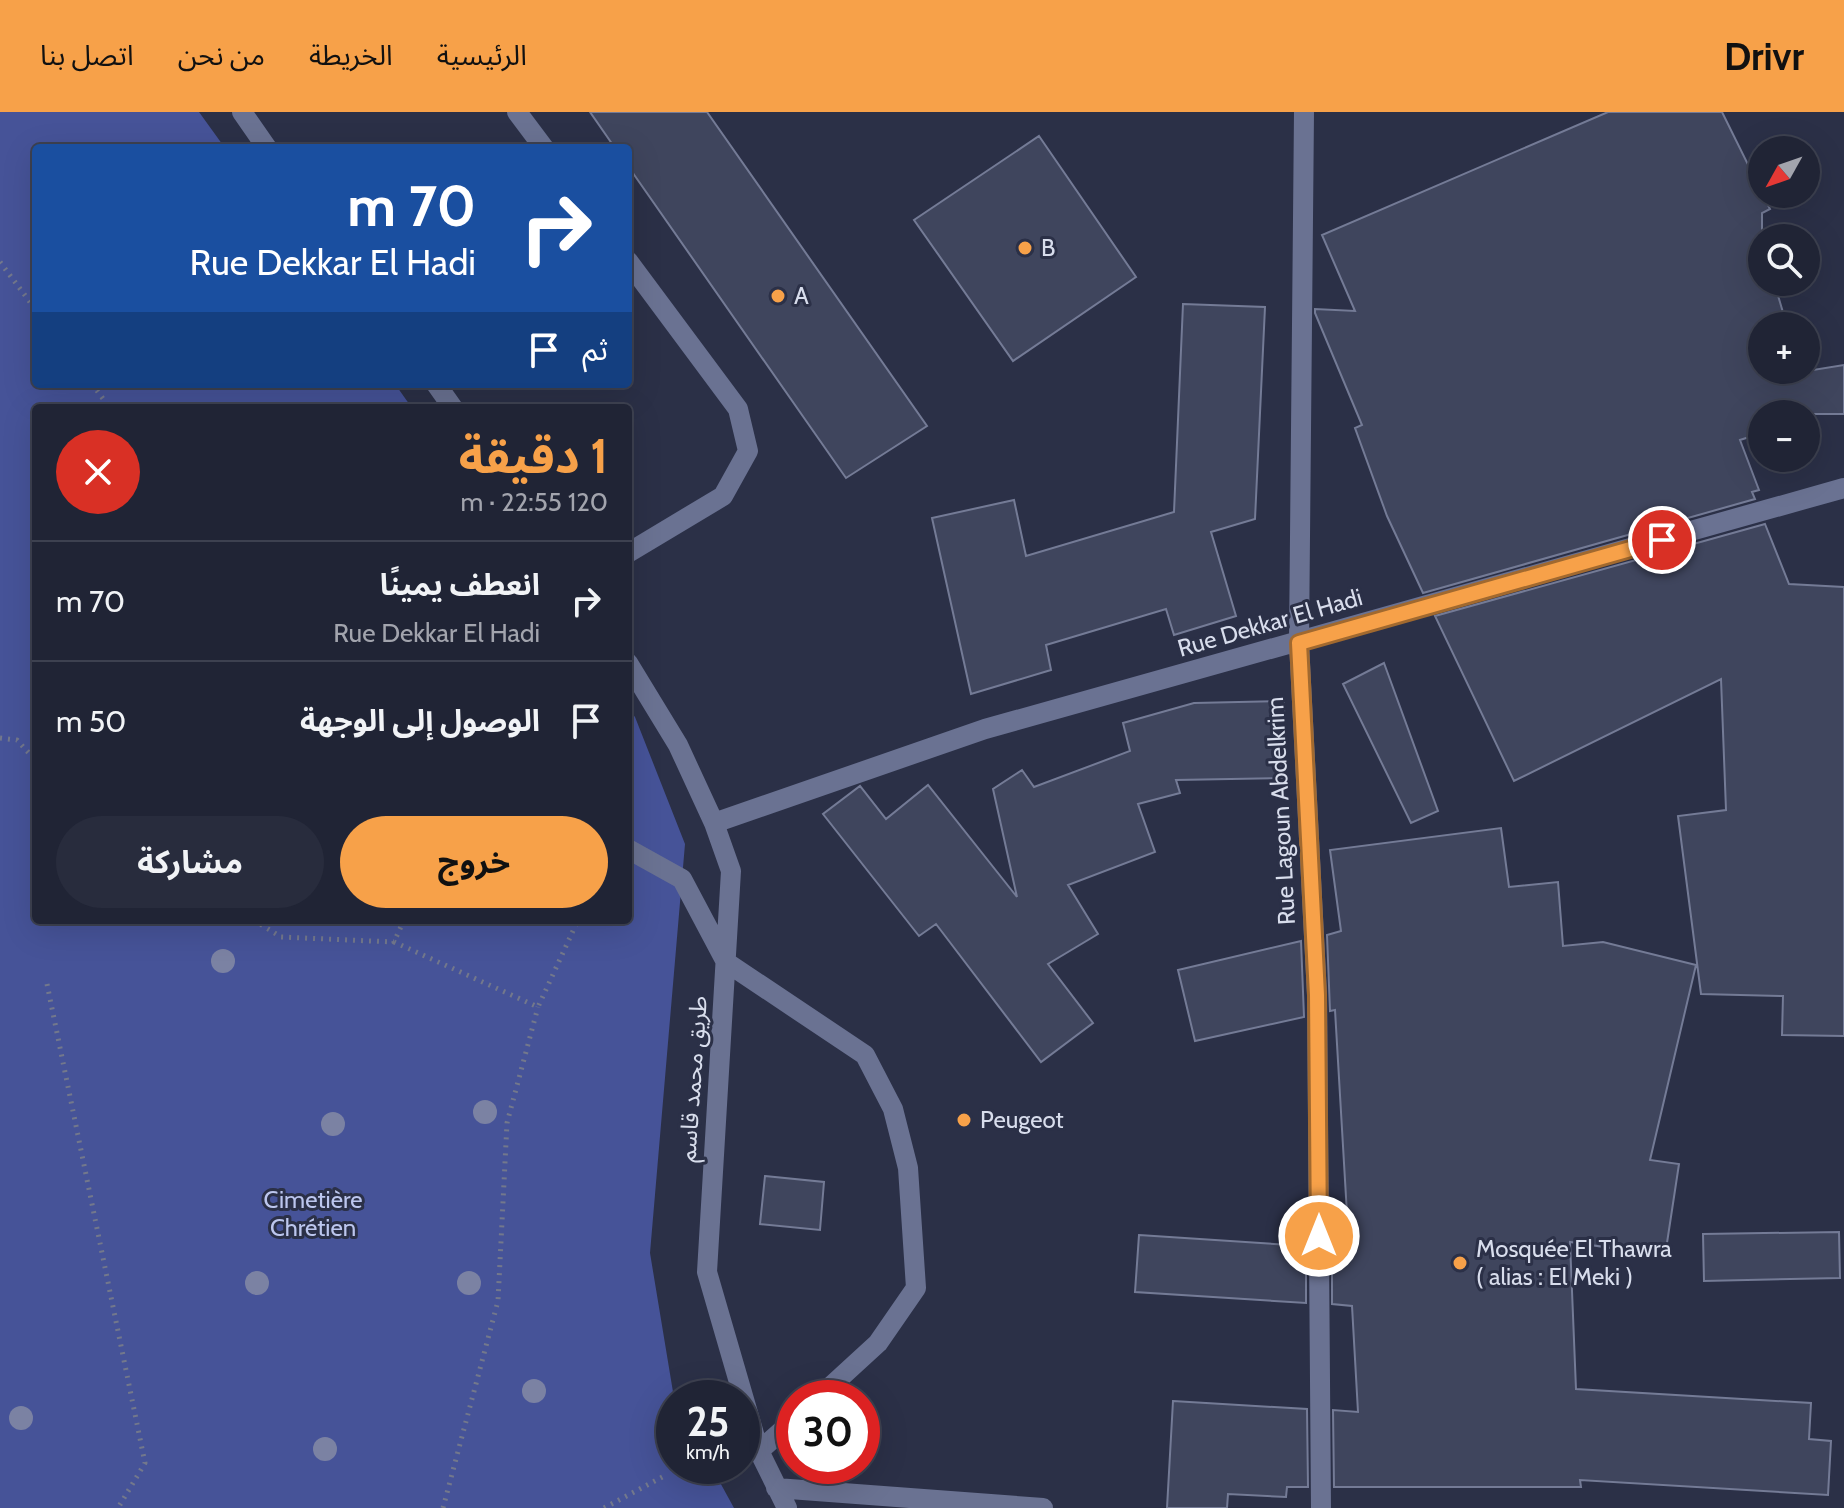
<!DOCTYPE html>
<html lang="ar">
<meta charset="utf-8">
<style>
:root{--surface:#202435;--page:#282c3d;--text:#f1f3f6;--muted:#a2a4ad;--line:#3d4150;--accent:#f7a149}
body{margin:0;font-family:Cabin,"Noto Sans Arabic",sans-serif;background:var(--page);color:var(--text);direction:rtl;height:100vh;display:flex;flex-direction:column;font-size:30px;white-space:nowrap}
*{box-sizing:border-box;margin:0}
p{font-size:26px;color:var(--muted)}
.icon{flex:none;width:44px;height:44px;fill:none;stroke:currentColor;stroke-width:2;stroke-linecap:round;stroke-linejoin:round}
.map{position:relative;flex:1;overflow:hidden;direction:ltr}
.details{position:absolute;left:32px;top:292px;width:600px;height:520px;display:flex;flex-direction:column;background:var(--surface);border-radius:8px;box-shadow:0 8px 32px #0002,0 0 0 2px var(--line);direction:rtl}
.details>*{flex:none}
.hud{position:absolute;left:32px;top:32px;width:600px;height:244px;border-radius:8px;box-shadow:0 8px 32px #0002,0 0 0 2px var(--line);direction:rtl;background:#1a4fa0;color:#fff;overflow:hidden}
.needle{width:52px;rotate:230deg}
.buttons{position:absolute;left:1748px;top:24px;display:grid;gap:16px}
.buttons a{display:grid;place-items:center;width:72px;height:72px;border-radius:50%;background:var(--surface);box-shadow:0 8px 32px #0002,0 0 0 2px var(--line);font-size:40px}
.speed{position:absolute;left:656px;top:1268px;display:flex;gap:16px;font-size:40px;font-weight:700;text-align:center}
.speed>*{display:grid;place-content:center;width:104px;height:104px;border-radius:50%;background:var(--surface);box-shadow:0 8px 32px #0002,0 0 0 2px var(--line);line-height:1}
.speed small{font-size:20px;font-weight:400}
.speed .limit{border:12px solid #d22;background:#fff;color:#111}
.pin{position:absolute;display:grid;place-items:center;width:68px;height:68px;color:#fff;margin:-34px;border:4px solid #fff;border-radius:50%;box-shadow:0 2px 8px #0007}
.me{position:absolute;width:88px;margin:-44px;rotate:0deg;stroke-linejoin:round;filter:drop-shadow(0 0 6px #0008)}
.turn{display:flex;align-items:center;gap:28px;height:168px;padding:0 24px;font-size:36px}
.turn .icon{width:104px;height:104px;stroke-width:2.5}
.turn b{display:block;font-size:56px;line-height:68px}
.then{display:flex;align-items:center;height:76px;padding:0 24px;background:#0003;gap:16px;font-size:30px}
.round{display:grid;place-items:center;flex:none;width:84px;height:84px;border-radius:42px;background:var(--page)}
.headline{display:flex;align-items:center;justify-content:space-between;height:136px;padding:0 24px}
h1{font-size:48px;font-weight:700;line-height:60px;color:var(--accent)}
.primary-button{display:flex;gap:16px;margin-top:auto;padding:16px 24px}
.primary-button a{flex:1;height:92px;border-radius:48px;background:var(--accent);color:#111;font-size:32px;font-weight:700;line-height:92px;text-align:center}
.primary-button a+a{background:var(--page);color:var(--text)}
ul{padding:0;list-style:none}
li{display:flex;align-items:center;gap:24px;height:120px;padding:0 24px;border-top:2px solid var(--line)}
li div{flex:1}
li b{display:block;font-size:30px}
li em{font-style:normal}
header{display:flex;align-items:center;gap:48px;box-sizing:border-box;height:112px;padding:0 40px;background:var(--accent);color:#111}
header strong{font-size:38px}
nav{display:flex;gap:44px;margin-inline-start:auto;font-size:28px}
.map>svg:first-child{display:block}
</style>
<header>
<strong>Drivr</strong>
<nav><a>الرئيسية</a><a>الخريطة</a><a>من نحن</a><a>اتصل بنا</a></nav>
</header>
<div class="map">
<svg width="1844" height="1396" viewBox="0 0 1844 1396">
<rect width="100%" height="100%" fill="#2b3047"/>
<path fill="#465398" d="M0,0H199L225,36H36V272H395L412,296H36V808H628V596L635,605L685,732L650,1141L674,1286V1354H711L734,1396H0Z"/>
<path fill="#3f455d" stroke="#747b96" stroke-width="2" d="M590,0H707L927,314L846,366L628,54V36H615Z
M1608,0H1722L1770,97L1762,101V170H1774L1787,214H1762V258H1800L1801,260L1844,253V302H1762V321L1740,328L1759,378L1752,380L1755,387L1423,481L1387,404L1355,316L1362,313L1315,201V197L1355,199L1322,123Z
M1039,24L1136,165L1013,249L914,108Z
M1183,192L1265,195L1255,407L1211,420L1236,504L1174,523L1166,497L1046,533L1051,558L971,582L932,406L1014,388L1026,444L1174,400Z
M1765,412L1789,472L1844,475V924L1782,923L1783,884L1701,882L1678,704L1726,698L1721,567L1514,669L1435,504Z
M1384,551L1438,699L1411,711L1343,572Z
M1284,589L1285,666L1176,668L1180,681L1138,692L1155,740L1068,773L1098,822L1048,852L1093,911L1041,950L936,812L919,824L823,702L860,674L886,707L928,673L1017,785L993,677L1022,658L1034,675L1130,639L1123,611L1194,591Z
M1501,716L1509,775L1558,770L1563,834L1603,830L1696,853L1650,1048L1679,1052L1665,1144L1570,1130L1576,1277L1811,1291L1809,1327L1831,1329L1828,1383L1580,1368L1581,1375H1334L1333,1298L1358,1300L1352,1194L1332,1192V1135L1349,1136L1335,898L1330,899L1327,823L1341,819L1330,738Z
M1301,829L1304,905L1195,929L1178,858Z
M765,1064L824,1070L820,1118L760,1112Z
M1839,1120L1840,1166L1704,1169L1703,1122Z
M1139,1123L1306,1134V1191L1135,1180Z
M1173,1289L1307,1297L1308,1375H1287L1286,1385L1228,1382L1227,1396H1167Z"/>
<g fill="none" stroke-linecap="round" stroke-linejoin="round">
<path stroke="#73788c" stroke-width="5" stroke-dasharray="2 6" stroke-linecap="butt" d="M0,150L36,198
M92,272L110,296
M0,626L17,628L36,649
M254,808L281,825L394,830
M404,808L394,830L538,895L578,808
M47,872L145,1351L118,1396
M443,1396L498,1189L507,1011L538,895
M604,1396L666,1363"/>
<path stroke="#6a7292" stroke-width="20" d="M242,0L267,36
M517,0L544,36
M1304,0L1299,531L1317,883L1321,1396
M628,149L738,297L748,339L723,384L628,441
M436,272L453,296
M628,551L678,633L714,711L731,759L707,1160L759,1339L787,1396
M714,711L985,617L1844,376
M628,737L682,767L726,850L865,943L893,997L908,1056L916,1176L878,1231L818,1286
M759,1339L794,1308
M776,1376L1043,1396"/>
</g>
<g fill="#7b82a3">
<circle cx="223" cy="849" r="12"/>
<circle cx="485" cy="1000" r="12"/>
<circle cx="333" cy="1012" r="12"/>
<circle cx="257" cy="1171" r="12"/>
<circle cx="469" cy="1171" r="12"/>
<circle cx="534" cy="1279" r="12"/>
<circle cx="21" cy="1306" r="12"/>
<circle cx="325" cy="1337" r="12"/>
</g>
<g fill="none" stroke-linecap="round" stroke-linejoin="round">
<defs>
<path id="route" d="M1319,1124L1317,883L1299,531L1662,428"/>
</defs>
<use href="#route" stroke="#a1692f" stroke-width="20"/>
<use href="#route" stroke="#f7a149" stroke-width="14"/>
</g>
<g fill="#f7a149" stroke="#2b3047" stroke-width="3">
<circle cx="1025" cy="136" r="8"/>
<circle cx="778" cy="184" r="8"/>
<circle cx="964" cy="1008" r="8"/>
<circle cx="1460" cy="1151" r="8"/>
</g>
<g text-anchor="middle" stroke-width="6" stroke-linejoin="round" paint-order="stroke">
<g font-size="24" fill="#d8ddec" stroke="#2b3047" text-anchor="start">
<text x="1041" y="144">B</text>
<text x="794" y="192">A</text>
<text x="980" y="1016">Peugeot</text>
<text x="1476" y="1145">Mosquée El Thawra<tspan x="1476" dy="28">( alias : El Meki )</tspan></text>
</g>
<g font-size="24" fill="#d8ddec" stroke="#2b3047">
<text transform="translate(1270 511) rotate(-16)" y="8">Rue Dekkar El Hadi</text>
<text transform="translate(1281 699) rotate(-93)" y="8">Rue Lagoun Abdelkrim</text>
<text transform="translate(693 967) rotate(-86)" y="8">طريق محمد قاسم</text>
</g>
<g font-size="24" fill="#bcc6ee" stroke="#2b3047">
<text x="313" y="1096">Cimetière<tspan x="313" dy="28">Chrétien</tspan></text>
</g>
</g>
</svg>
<div class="buttons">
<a><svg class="needle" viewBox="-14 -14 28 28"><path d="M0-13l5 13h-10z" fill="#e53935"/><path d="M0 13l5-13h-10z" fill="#a2a4ad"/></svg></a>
<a><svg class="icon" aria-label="search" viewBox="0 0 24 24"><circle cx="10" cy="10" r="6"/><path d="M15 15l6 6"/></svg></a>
<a>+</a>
<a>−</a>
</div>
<div class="speed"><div>25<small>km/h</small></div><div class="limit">30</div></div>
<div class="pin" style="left:1662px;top:428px;background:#d93025"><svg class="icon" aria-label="arrive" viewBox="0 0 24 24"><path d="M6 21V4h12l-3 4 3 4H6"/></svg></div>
<svg class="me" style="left:1319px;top:1124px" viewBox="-20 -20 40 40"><circle r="17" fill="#f7a149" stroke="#fff" stroke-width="3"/><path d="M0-11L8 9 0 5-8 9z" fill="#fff"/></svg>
<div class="hud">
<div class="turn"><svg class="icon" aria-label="right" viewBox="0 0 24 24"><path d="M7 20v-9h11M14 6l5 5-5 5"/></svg><div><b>70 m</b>Rue Dekkar El Hadi</div></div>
<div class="then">ثم<svg class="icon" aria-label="arrive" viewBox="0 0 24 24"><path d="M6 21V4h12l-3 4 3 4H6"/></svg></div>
</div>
<section class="details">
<div class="headline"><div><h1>1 دقيقة</h1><p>120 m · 22:55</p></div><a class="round" style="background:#d93025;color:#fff"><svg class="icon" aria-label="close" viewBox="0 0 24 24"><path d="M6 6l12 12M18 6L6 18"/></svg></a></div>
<ul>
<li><svg class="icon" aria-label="right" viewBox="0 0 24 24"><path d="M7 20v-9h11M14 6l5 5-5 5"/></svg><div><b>انعطف يمينًا</b><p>Rue Dekkar El Hadi</p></div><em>70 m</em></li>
<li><svg class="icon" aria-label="arrive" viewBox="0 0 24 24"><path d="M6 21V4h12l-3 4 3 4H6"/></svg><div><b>الوصول إلى الوجهة</b></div><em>50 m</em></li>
</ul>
<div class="primary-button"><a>خروج</a><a>مشاركة</a></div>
</section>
</div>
